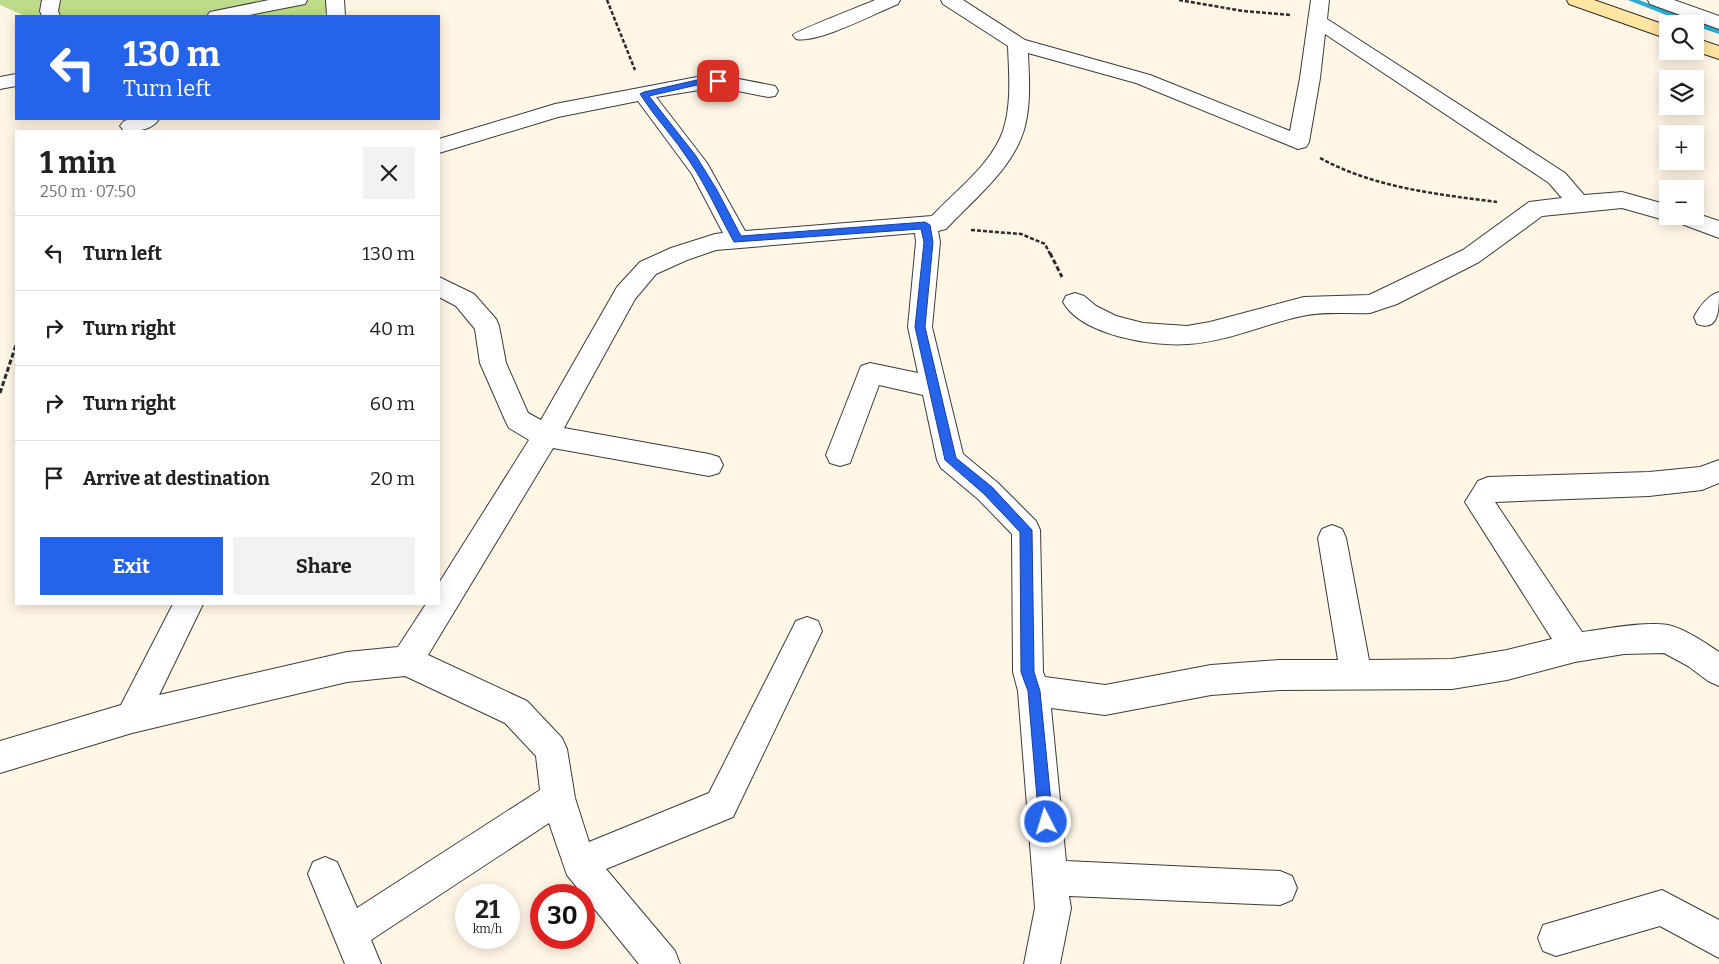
<!DOCTYPE html>
<meta charset="utf-8">
<style>
:root{--surface:#fff;--page:#f2f2f2;--text:#202124;--muted:#757577;--line:#e0e0e0;--accent:#2563eb}
body{margin:0;font-family:Bitter,serif;background:var(--page);color:var(--text);height:100vh;display:flex;flex-direction:column;font-size:19px;white-space:nowrap}
*{box-sizing:border-box;margin:0}
p{font-size:16px;color:var(--muted)}
.icon{flex:none;width:28px;height:28px;fill:none;stroke:currentColor;stroke-width:2;stroke-linecap:round;stroke-linejoin:round}
.map{position:relative;flex:1;overflow:hidden}
.side{position:absolute;left:15px;top:130px;width:425px;height:475px;display:flex;flex-direction:column;background:var(--surface);border-radius:0px;box-shadow:0 2px 12px #0003}
.side>*{flex:none}
.top-card{position:absolute;left:15px;top:15px;width:425px;height:105px;border-radius:0px;box-shadow:0 2px 12px #0003;background:#2563eb;color:#fff;overflow:hidden}
.controls{position:absolute;left:1659px;top:15px;display:grid;gap:10px}
.controls a{display:grid;place-items:center;width:45px;height:45px;border-radius:0px;background:var(--surface);box-shadow:0 2px 12px #0003;font-size:25px}
.speed{position:absolute;left:455px;top:884px;display:flex;gap:10px;font-size:25px;font-weight:700;text-align:center}
.speed>*{display:grid;place-content:center;width:65px;height:65px;border-radius:50%;background:var(--surface);box-shadow:0 2px 12px #0003;line-height:1}
.speed small{font-size:12px;font-weight:400}
.speed .limit{border:8px solid #d22;background:#fff;color:#111}
.pin{position:absolute;display:grid;place-items:center;width:42px;height:42px;color:#fff;margin:-21px;border-radius:10px;box-shadow:0 2px 8px #0006}
.me{position:absolute;width:55px;margin:-28px;rotate:355deg;stroke-linejoin:round;filter:drop-shadow(0 0 4px #0008)}
.turn{display:flex;align-items:center;gap:18px;height:105px;padding:0 25px;font-size:22px}
.turn .icon{width:65px;height:65px;stroke-width:2.5}
.turn b{display:block;font-size:35px;line-height:42px}
.round{display:grid;place-items:center;flex:none;width:52px;height:52px;border-radius:0px;background:var(--page)}
.headline{display:flex;align-items:center;justify-content:space-between;height:85px;padding:0 25px}
h1{font-size:30px;font-weight:700;line-height:38px}
.button{display:flex;gap:10px;margin-top:auto;padding:10px 25px}
.button a{flex:1;height:58px;border-radius:0px;background:var(--accent);color:#fff;font-size:20px;font-weight:700;line-height:58px;text-align:center}
.button a+a{background:var(--page);color:var(--text)}
ul{padding:0;list-style:none}
li{display:flex;align-items:center;gap:15px;height:75px;padding:0 25px;border-top:1px solid var(--line)}
li div{flex:1}
li b{display:block;font-size:19px}
li em{font-style:normal}
.map>svg:first-child{display:block}
</style>
<div class="map">
<svg width="1719" height="964" viewBox="0 0 1719 964">
<rect width="100%" height="100%" fill="#fff6e6"/>
<path fill="#bedd8c" d="M0,0H331V5L323,16H25L0,5Z"/>
<g fill="none" stroke-linecap="round" stroke-linejoin="round">
<path fill="#29add6" fill-rule="evenodd" d="M1628,0H1639L1719,29V34L1695,26V24H1689Z"/>
<defs>
<path id="street" d="M42,0H60L58,11L60,16H42L40,11Z
M269,0H307L305,4L244,16H207L210,12Z
M326,0H344L345,16H327Z
M875,0H900L898,4C876,13 817,44 796,39L793,35C796,31 864,5 875,0Z
M941,0H963L1025,40L1150,75L1290,131L1300,78L1311,0H1329L1327,19L1565,173L1584,195L1622,192L1668,205V216H1695V213L1719,221V238L1671,220L1668,221L1622,208L1542,216L1479,262L1397,304L1370,313C1348,314 1323,311 1302,316C1264,324 1226,342 1188,344C1153,347 1081,335 1063,302L1066,296L1075,293L1084,296L1096,306L1116,316L1143,323L1187,326L1210,322L1304,297L1369,295L1463,250L1529,202L1562,198L1549,183L1325,34L1320,78L1309,142L1306,147L1298,149L1136,83L1028,53C1029,76 1031,102 1025,126C1015,167 974,199 946,229L938,231L940,242L932,327L963,454L998,483L1036,521L1040,530L1043,672L1045,677L1105,685L1211,665L1279,660H1338L1318,538L1322,529L1332,525L1342,529L1346,538L1369,660L1452,659L1507,650L1552,639L1465,502L1478,481L1488,477L1649,472L1700,467L1719,460V483L1702,490L1649,496L1495,502L1582,632C1605,629 1646,621 1668,625C1683,628 1706,643 1719,652V686L1708,681L1688,666L1664,653L1624,654L1575,662L1507,680L1452,689L1279,690L1211,695L1105,715L1051,708L1066,861L1280,871L1292,876L1297,888L1292,900L1280,905L1069,896L1071,908L1060,964H1024L1035,908L1018,691L1013,672L1012,534L978,499L941,468L937,460L923,395L879,385L850,463L840,466L830,463L826,455L861,366L870,363L918,373L908,327L916,242L915,233L716,250L687,260L656,274L635,299L564,428L709,454L719,457L723,465L719,473L709,476L553,448L428,655L527,701L562,738L567,749L575,798L589,842L709,793L796,621L807,617L818,621L822,631L733,817L606,869L675,951L680,964H639L567,875L549,823L371,940L381,964H345L308,874L313,862L325,857L337,862L357,908L540,790L536,756L505,723L405,676L347,682L132,733L0,773V741L121,705L173,604H203L159,695L347,652L398,647L426,604H439V583L529,440L509,428L505,420L480,363L475,329L456,306L439,297V277L474,294L496,319L499,326L506,363L528,413L541,420L617,287L640,262L671,248L715,234L723,233L692,174L638,101L558,117L439,153V139L555,104L697,77L718,75L775,86L778,91L775,96L768,97L718,87L656,97L707,163L745,231L932,216C956,190 991,165 1003,131C1012,104 1009,73 1008,46L943,4Z
M1648,0H1674L1719,16V29L1650,4Z
M16,74V86L0,89V77Z
M130,119H159C153,130 135,132 124,131L120,126L124,121Z
M1719,292C1719,310 1719,332 1697,324L1694,317C1700,306 1707,296 1719,292Z
M1662,890L1719,920V958L1660,926L1556,956L1543,951L1538,938L1543,925Z"/>
<path id="secondary" d="M1567,0H1594L1668,26V39L1569,4Z
M1695,38L1719,46V59L1695,51Z"/>
</defs>
<use href="#street" stroke="#3c3c3c" stroke-width="2"/>
<use href="#secondary" stroke="#2b2b2b" stroke-width="2"/>
<path stroke="#2b2b2b" stroke-width="2.5" stroke-dasharray="4 2" stroke-linecap="butt" d="M607,0L635,70
M1179,0L1243,11L1291,15
M1320,158C1375,188 1436,194 1497,202
M971,230L1021,234L1045,244L1050,254"/>
<path stroke="#2b2b2b" stroke-width="3" stroke-dasharray="5 2.5" stroke-linecap="butt" d="M1050,253L1062,277
M0,393L16,345"/>
<use href="#street" fill="#fff" fill-rule="evenodd"/>
<use href="#secondary" fill="#ffe5a1" fill-rule="evenodd"/>
</g>
<path fill="#2563eb" stroke="#184099" d="M718,78L722,81L721,83L697,85L649,96L696,156L717,190L741,236L925,222L930,225L933,242L925,327L956,458L992,487L1032,530L1034,672L1040,691L1053,822L1051,827L1046,829L1041,827L1039,822L1028,691L1021,672L1020,532L984,494L945,460L915,327L924,242L921,229L734,242C719,215 707,187 690,162C675,138 655,118 640,94L644,92L697,80Z"/>
</svg>
<div class="controls">
<a><svg class="icon" aria-label="search" viewBox="0 0 24 24"><circle cx="10" cy="10" r="6"/><path d="M15 15l6 6"/></svg></a>
<a><svg class="icon" aria-label="layers" viewBox="0 0 24 24"><path d="M12 4l9 5-9 5-9-5zM3 14l9 5 9-5"/></svg></a>
<a>+</a>
<a>−</a>
</div>
<div class="speed"><div>21<small>km/h</small></div><div class="limit">30</div></div>
<div class="pin" style="left:718px;top:81px;background:#d93025"><svg class="icon" aria-label="arrive" viewBox="0 0 24 24"><path d="M6 21V4h12l-3 4 3 4H6"/></svg></div>
<svg class="me" style="left:1046px;top:822px" viewBox="-20 -20 40 40"><circle r="17" fill="#2563eb" stroke="#fff" stroke-width="3"/><path d="M0-11L8 9 0 5-8 9z" fill="#fff"/></svg>
<div class="top-card">
<div class="turn"><svg class="icon" aria-label="left" viewBox="0 0 24 24"><path d="M17 20v-9H6M10 6l-5 5 5 5"/></svg><div><b>130 m</b>Turn left</div></div>
</div>
<section class="side">
<div class="headline"><div><h1>1 min</h1><p>250 m · 07:50</p></div><a class="round"><svg class="icon" aria-label="close" viewBox="0 0 24 24"><path d="M6 6l12 12M18 6L6 18"/></svg></a></div>
<ul>
<li><svg class="icon" aria-label="left" viewBox="0 0 24 24"><path d="M17 20v-9H6M10 6l-5 5 5 5"/></svg><div><b>Turn left</b></div><em>130 m</em></li>
<li><svg class="icon" aria-label="right" viewBox="0 0 24 24"><path d="M7 20v-9h11M14 6l5 5-5 5"/></svg><div><b>Turn right</b></div><em>40 m</em></li>
<li><svg class="icon" aria-label="right" viewBox="0 0 24 24"><path d="M7 20v-9h11M14 6l5 5-5 5"/></svg><div><b>Turn right</b></div><em>60 m</em></li>
<li><svg class="icon" aria-label="arrive" viewBox="0 0 24 24"><path d="M6 21V4h12l-3 4 3 4H6"/></svg><div><b>Arrive at destination</b></div><em>20 m</em></li>
</ul>
<div class="button"><a>Exit</a><a>Share</a></div>
</section>
</div>
